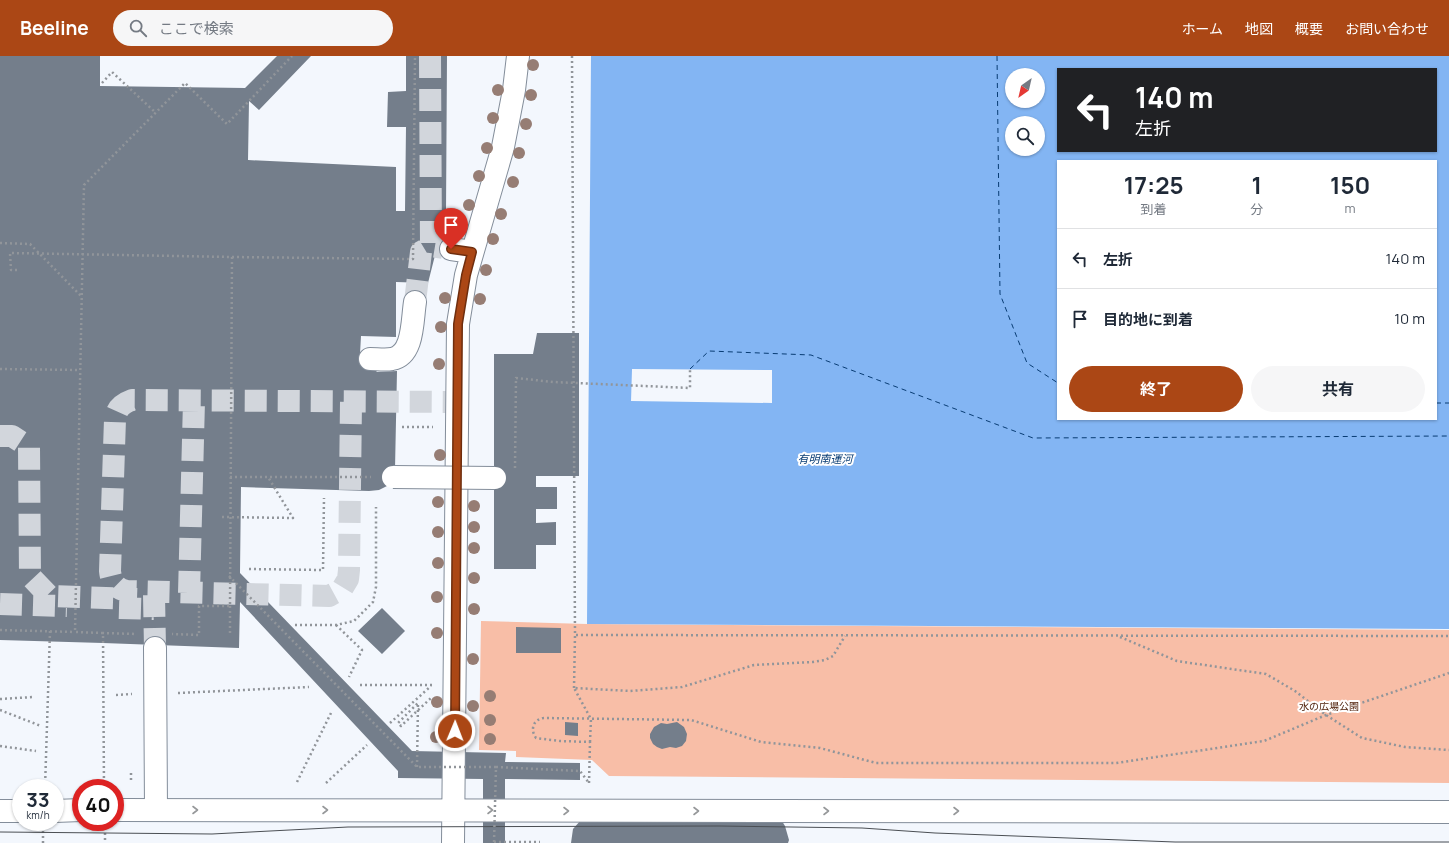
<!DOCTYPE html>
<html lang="ja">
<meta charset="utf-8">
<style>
:root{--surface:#fff;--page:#f6f6f7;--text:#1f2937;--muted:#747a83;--line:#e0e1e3;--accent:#ab4715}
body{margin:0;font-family:Manrope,"Noto Sans JP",sans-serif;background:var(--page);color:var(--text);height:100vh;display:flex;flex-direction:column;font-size:15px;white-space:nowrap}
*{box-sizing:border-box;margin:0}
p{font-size:13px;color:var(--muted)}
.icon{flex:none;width:22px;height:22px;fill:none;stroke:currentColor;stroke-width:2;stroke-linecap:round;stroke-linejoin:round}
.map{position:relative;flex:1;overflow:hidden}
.details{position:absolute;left:1057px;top:104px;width:380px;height:260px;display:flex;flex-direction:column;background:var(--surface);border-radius:0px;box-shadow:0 1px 3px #0004}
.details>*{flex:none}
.top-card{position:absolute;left:1057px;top:12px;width:380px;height:84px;border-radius:0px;box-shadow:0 1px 3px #0004;background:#202124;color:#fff;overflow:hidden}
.needle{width:26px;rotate:214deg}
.tools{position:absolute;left:1005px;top:12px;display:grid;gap:8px}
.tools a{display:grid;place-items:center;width:40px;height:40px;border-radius:50%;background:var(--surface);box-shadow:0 1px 3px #0004;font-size:20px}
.speed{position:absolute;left:12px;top:723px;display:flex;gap:8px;font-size:20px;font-weight:700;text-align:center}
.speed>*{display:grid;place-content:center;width:52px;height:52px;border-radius:50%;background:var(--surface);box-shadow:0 1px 3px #0004;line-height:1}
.speed small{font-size:10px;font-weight:400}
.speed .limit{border:6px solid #d22;background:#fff;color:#111}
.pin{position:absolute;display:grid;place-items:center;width:34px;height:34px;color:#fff;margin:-41px -17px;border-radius:50% 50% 50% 0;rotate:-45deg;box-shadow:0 0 4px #0007}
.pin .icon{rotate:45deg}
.me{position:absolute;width:44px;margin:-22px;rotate:1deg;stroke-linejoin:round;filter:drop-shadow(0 0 3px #0008)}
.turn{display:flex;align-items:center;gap:14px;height:84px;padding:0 12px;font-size:18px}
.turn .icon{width:52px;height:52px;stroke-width:2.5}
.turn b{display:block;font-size:28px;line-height:34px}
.eta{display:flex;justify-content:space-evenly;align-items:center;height:68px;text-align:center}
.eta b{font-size:24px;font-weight:700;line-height:28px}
.action{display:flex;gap:8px;margin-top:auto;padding:8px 12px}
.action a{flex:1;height:46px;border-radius:24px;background:var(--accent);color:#fff;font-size:16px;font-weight:700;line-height:46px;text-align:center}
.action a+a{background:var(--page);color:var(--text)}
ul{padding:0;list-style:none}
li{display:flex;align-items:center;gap:12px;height:60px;padding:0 12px;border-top:1px solid var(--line)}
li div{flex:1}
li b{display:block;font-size:15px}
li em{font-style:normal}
header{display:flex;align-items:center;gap:24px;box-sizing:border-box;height:56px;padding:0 20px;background:var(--accent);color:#fff}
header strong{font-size:19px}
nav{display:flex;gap:22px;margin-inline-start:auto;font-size:14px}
.search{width:280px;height:36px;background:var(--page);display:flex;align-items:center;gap:10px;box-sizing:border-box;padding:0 14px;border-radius:22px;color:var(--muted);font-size:15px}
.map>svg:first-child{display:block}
</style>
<header>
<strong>Beeline</strong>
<div class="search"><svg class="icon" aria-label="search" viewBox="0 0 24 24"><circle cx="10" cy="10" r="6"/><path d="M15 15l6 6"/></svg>ここで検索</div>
<nav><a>ホーム</a><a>地図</a><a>概要</a><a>お問い合わせ</a></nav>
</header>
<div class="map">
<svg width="1449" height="787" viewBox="0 0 1449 787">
<rect width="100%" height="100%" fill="#f3f7fd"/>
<path fill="#f8bea7" d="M481,565L587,568L1449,574V727L609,720L592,704L516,701V695L479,694Z"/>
<path fill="#83b5f3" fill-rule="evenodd" d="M591,0H1449V573L587,568ZM1058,13H1436V95H1058ZM1012,19H1038V45H1012ZM1012,67H1038V93H1012ZM1058,105H1436V363H1058Z"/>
<path fill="#f3f7fd" d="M632,313L772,314V347L631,345Z"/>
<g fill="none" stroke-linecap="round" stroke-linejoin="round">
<path stroke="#083c73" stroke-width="1" stroke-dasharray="5 4" stroke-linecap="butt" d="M997,0L1000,238L1027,307L1058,327
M690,313L709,295L811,299L1033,382L1449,380
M1436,347H1449"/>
</g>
<path fill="#747e8b" d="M0,0H100V30L245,32L277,0H311L259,54L249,45L248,104L396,111V155H405L406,71H387L388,36L406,35V0H447L446,156L428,227L396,226V281L361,280L360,298L377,316L397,315L395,413L387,430L379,434L369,435L241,431L240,517L412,695L506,697L505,706L580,707V724L505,723V787H483V723L398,722V715L240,546L239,592L103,587L0,584Z
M537,277H579V420H536V431H557V453H536V467L556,466V489H536V513H494V298H533Z
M382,552L405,575L382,598L358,575Z
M516,571L561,572V597H516Z
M565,666L578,667V680L565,679Z
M677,666L684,671L687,678L686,685L682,690L676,692L670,691L662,693L657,691L653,688L650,682V678L654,671L661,667L667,668Z
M588,756L777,757L785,770L789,784L788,787H571L573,773Z"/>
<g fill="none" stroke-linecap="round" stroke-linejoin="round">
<path stroke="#d2d6dc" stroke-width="22" stroke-dasharray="22 11" stroke-linecap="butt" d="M430,0L431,190
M415,246L421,196L431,190L443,192
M351,346L349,514L348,523L342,533L329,540L127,535C116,533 111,526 110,515L115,363C117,352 121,348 132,344L458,346
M0,380H12L29,391L30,520L49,540L137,543
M189,537L194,345
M154,539L155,592
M0,548L67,550
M119,552L154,553"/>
<defs>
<path id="minor" d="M451,193L472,196
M370,303C377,303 385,304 392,303C414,299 412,264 415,246
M155,592L156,754
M115,754L1449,756
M0,755H21
M55,755L81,754
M453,787L458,268L466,219L503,91L514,34L518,0"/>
</defs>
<use href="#minor" stroke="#838d9a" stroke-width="24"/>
<path stroke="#91959a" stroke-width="2.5" stroke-dasharray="2 3" stroke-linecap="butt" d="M572,0L575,579L1449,580
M102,27L112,16L156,57
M0,187L30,188L81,240
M232,201L413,203L415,0
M17,214H11L10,197L232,201L230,550H199V579L172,578
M0,313L80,314
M402,371H433
M515,412L516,322L553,326L690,332V313
M230,421H371
M222,461L293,462L268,421
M249,513L323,514L324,442
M295,569H336L354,565L373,546L376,531V451
M336,569L362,594L349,621
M0,574L75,576
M102,577L137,578
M1120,581L1177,605L1266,618L1295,635L1326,659L1362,682L1405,691L1449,694
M360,629H432
M574,632L575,579
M178,637L309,631
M116,639L132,638
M0,643L34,641
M0,654L41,670
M390,667L431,630
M590,686L591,663L574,632L630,635L682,631L754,609L813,606L825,604L833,600L845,580
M0,690L36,695
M417,711L418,647L398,667L401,670L431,642
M496,711L580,715L589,727
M131,724V714
M297,726L331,657
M326,727L367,689
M589,727L590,686L560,685L536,682C530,674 533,663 544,662L691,664L761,686L820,692L876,707H1116L1264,685L1326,659L1449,617
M45,732L50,575
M104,732L103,577L75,576L84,129L185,27L227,68L292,0
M105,772V787
M494,786H540
M43,787V772"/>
<use href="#minor" stroke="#fff" stroke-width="22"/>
<path stroke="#4b4f54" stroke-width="1" d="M0,776L212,778L348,771L719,770L862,772L935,777L1175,786H1449"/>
<defs>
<path id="minor-bridge" d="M393,421L495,422"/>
</defs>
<use href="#minor-bridge" stroke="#838d9a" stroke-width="24" stroke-linecap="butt"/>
<path stroke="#91959a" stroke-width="2.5" stroke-dasharray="2 3" stroke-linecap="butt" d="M229,520L417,711H496L494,787
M230,550V579"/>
<use href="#minor-bridge" stroke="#fff" stroke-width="22"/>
</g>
<g fill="#967d74">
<circle cx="533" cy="9" r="6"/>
<circle cx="498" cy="34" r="6"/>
<circle cx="531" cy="39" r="6"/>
<circle cx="493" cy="62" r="6"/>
<circle cx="526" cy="68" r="6"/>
<circle cx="487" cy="92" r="6"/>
<circle cx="519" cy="97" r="6"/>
<circle cx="479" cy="120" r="6"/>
<circle cx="513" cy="126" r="6"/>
<circle cx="469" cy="149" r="6"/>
<circle cx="501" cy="158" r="6"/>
<circle cx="493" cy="183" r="6"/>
<circle cx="486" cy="214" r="6"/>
<circle cx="445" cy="242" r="6"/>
<circle cx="480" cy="243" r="6"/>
<circle cx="441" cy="271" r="6"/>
<circle cx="439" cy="308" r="6"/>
<circle cx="440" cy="399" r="6"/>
<circle cx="438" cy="446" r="6"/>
<circle cx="474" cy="450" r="6"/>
<circle cx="474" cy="471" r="6"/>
<circle cx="438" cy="476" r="6"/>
<circle cx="474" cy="492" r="6"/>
<circle cx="438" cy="507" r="6"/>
<circle cx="474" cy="522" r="6"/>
<circle cx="437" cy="541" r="6"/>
<circle cx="474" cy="553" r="6"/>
<circle cx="437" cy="577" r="6"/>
<circle cx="473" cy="603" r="6"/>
<circle cx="490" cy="640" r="6"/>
<circle cx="437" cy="646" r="6"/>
<circle cx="473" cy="650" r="6"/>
<circle cx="490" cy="664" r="6"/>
<circle cx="436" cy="681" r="6"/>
<circle cx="490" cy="683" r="6"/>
</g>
<defs><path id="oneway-chevron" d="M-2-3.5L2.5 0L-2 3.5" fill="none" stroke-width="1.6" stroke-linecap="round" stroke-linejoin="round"/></defs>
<g stroke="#96989a">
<use href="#oneway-chevron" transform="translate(195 754)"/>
<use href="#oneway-chevron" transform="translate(325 754)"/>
<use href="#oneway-chevron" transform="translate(490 754)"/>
<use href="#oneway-chevron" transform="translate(566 755)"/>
<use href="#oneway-chevron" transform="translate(696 755)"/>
<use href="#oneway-chevron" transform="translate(826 755)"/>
<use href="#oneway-chevron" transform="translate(956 755)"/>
</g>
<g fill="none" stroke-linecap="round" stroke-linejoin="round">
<defs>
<path id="route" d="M451,193L472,196L466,219L458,268L455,675"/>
</defs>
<use href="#route" stroke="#6f2e0e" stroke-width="10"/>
<use href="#route" stroke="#ab4715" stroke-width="7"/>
</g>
<g text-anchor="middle" stroke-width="4" stroke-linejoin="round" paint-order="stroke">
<g font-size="10" fill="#4a1a03" stroke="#fff">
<text x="1329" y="654">水の広場公園</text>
</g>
<g font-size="11" font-style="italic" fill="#083c73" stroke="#fff">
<text x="825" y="407">有明南運河</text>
</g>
</g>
</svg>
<div class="tools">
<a><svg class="needle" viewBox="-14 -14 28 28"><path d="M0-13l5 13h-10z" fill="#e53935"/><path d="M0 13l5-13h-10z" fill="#747a83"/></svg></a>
<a><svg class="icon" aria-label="search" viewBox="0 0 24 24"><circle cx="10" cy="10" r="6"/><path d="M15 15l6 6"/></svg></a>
</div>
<div class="speed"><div>33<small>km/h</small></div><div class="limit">40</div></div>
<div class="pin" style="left:451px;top:193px;background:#d93025"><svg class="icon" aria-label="arrive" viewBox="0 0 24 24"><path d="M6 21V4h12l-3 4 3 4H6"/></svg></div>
<svg class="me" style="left:455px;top:675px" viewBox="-20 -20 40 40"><circle r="17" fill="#ab4715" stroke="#fff" stroke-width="3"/><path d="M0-11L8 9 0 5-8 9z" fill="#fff"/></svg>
<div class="top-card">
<div class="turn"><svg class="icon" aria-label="left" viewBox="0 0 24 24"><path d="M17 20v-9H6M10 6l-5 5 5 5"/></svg><div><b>140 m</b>左折</div></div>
</div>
<section class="details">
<div class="eta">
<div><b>17:25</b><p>到着</p></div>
<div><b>1</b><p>分</p></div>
<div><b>150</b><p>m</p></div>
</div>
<ul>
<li><svg class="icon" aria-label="left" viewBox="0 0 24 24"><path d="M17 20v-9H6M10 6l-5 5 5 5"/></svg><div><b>左折</b></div><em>140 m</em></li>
<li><svg class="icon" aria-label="arrive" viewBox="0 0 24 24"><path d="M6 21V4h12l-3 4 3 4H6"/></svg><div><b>目的地に到着</b></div><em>10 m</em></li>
</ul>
<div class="action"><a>終了</a><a>共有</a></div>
</section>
</div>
